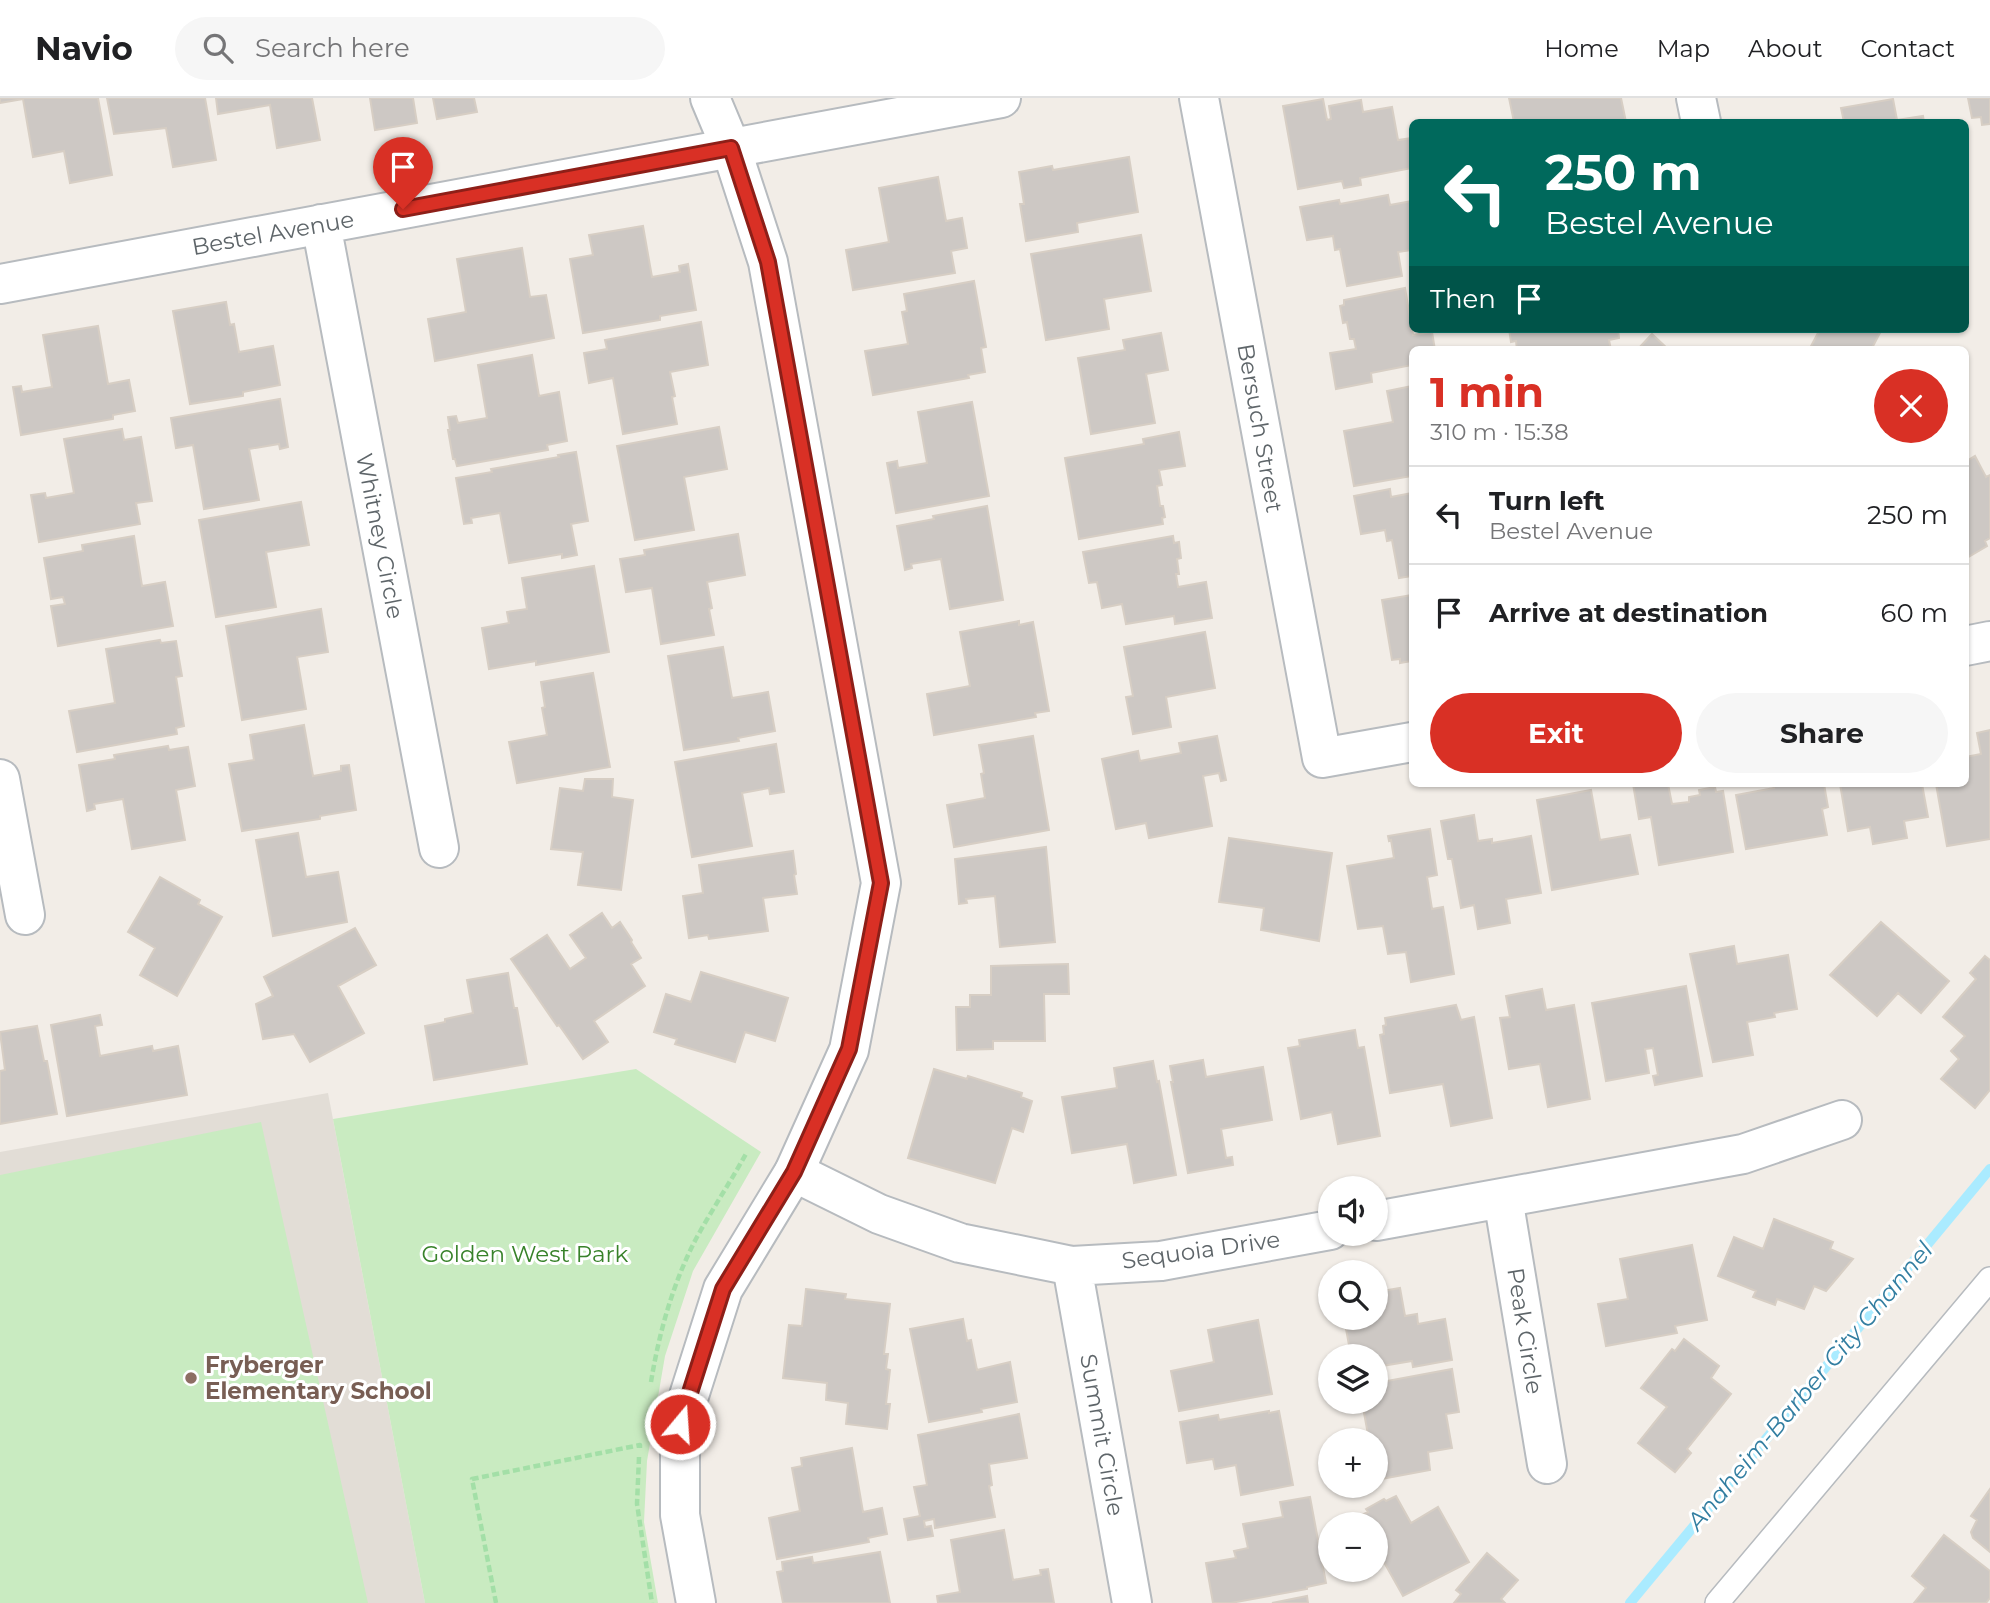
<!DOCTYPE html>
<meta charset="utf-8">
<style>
:root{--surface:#fff;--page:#f6f6f6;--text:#202124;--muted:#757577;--line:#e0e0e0;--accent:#d93025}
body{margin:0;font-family:Montserrat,sans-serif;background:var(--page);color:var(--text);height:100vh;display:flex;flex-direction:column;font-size:26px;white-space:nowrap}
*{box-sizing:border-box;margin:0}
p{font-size:23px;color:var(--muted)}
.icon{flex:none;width:38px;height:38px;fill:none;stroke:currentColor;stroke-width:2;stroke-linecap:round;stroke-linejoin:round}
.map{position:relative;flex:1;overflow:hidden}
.panel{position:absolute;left:1409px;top:248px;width:560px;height:441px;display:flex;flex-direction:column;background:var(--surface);border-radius:10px;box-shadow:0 2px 5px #0004}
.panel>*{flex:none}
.banner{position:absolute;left:1409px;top:21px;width:560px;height:214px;border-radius:10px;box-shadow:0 2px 5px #0004;background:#00695c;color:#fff;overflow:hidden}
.buttons{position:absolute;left:1318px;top:1078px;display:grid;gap:14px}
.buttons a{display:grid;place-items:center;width:70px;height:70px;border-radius:50%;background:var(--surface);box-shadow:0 2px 5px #0004;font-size:35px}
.pin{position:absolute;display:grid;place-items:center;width:60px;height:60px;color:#fff;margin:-72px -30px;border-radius:50% 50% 50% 0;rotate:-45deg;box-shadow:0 0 7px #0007}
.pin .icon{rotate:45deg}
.me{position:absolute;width:77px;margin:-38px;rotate:18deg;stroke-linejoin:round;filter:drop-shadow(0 0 5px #0008)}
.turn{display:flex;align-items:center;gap:24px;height:147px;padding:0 21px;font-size:32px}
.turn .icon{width:91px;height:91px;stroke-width:2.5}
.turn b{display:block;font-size:49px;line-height:60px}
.then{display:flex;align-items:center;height:66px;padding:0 21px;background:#0003;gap:14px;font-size:26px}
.round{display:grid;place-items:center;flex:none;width:74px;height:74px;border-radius:37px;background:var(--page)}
.headline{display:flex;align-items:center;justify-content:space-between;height:119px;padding:0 21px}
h1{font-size:42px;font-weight:700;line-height:52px;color:var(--accent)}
.button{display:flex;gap:14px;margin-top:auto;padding:14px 21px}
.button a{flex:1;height:80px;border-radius:42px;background:var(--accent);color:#fff;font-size:28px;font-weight:700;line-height:80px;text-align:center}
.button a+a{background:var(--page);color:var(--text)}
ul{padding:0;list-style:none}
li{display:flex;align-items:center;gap:21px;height:98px;padding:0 21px;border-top:2px solid var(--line)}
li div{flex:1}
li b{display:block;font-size:26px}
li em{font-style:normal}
header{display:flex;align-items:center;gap:42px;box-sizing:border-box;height:98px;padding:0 35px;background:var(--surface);border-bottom:2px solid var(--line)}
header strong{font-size:33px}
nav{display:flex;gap:38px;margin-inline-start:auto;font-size:24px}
.search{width:490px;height:63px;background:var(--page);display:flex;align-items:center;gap:18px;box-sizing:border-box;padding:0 24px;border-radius:38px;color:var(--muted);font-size:26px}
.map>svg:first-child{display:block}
</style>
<header>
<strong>Navio</strong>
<div class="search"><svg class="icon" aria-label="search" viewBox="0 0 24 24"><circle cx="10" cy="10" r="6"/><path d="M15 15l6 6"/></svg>Search here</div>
<nav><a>Home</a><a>Map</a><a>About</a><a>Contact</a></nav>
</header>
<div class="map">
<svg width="1990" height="1505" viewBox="0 0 1990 1505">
<rect width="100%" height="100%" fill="#f2ede7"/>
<path fill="#e2ddd6" d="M328,995L425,1505H0V1054Z"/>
<path fill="#c9ebc1" d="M636,971L761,1054L693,1173L665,1258L647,1363L644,1424L658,1505H425L333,1021Z
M261,1024L368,1505H0V1077Z"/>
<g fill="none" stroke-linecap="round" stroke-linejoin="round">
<path stroke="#aaebff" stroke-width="10" d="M1630,1505L1990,1071"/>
</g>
<path fill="#cdc8c4" stroke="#d7cec4" stroke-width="2" d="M0,0H98L112,77L70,85L64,53L33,59L23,1L0,5Z
M107,0H205L216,62L173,69L166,30L114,36Z
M216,0H312L320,42L277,50L270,7L218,16Z
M370,0H413L417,25L375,32Z
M433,0H474L477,14L437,21Z
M1509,0H1621L1626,24H1514Z
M1968,0H1990V26L1982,27L1981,19L1972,20Z
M1323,1L1327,22L1331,21L1329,8L1361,2L1363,14L1392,9L1398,42L1412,40V70L1360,80L1361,87L1344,90L1342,83L1298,91L1283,8Z
M1893,1L1897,22L1923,18L1924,24H1844L1841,10Z
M1129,59L1138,114L1077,125L1078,134L1026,143L1020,106H1024L1019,74L1052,68L1053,72Z
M938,79L946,123L962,120L967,150L951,153L955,175L853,192L846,152L889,144L879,90Z
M1388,97L1390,107L1412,103V152L1398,154L1402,178L1347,188L1340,151L1335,152L1333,138L1307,142L1300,109L1339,102L1340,106Z
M643,128L652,179L680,174L679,168L688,166L696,212L660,218V222L583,235L570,161L593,157L589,137Z
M1141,137L1151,193L1104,201L1109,231L1046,242L1031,156Z
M522,150L530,199L546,197L554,240L435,263L428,221L466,214L457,161Z
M974,183L986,249L981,250L985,274L968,277L969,280L873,297L865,253L908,246L902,214L907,213L904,196Z
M1405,190L1413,237L1432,234L1435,252H1412V267L1371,275L1372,284L1336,291L1330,255L1356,251L1354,241H1350L1347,224L1343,225L1340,208L1344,207V202Z
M226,204L230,227L234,226L239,254L273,248L280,287L243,294V298L190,306L173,213Z
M701,224L708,267L670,274L675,298L672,299L677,326L623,336L613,280L589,285L584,255L607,251L605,242Z
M98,228L108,286L129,282L135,313L113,317V321L21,337L13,289L21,288L22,294L52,289L43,237Z
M1509,231H1618L1619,240L1609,242L1611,252H1517L1516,243L1511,244Z
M1820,231H1882L1871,252H1809Z
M1161,235L1168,272L1146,276L1155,325L1091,336L1078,260L1125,252L1123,242Z
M1652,236L1669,252H1637Z
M532,257L539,298L559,294L567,343L547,347L548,352L457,368L455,361H453L448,332H450L448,319L456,318L458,325L487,320L478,267Z
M1412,288V378L1354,388L1344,333L1393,324L1387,293Z
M280,301L288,349L280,351L279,346L249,351L259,402L204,411L193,347L176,350L171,320Z
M972,304L989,398L896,415L887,365L897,363L898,370L927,365L918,314Z
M719,329L727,371L684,379L694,432L635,442L617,348Z
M122,331L124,342L141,339L152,403L136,405L140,426L39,444L31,397L45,395L46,400L74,395L64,341Z
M1179,334L1185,368L1159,372L1162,387L1157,388L1160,408H1163L1165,419L1162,420L1163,426L1079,441L1065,360L1144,346L1143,341Z
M576,354L588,423L571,426L577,457L562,460V456L509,465L500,415L471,420L472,425L464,426L456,380L492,374L491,371L559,359L558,357Z
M1975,358L1986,379L1990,377V440L1985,443L1987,448L1965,461V364Z
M1390,391L1391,399L1412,395V478L1399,480L1392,442L1387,443L1385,432L1361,436L1354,398Z
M301,404L309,447L266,454L276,509L216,519L199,422Z
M987,408L1003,502L950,511L941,461L911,466L912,470L905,472L897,428L934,421L933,418Z
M738,436L745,477L707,484L712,510L709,511L714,537L661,546L652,490L626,494L620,461L645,457L644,452Z
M134,438L142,488L165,484L173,528L58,548L51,508L65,506L63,499L51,501L44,460L83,453L82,447Z
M1173,438L1174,445L1179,444L1181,460L1177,461L1179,476H1176L1178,489L1206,484L1212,520L1175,526L1174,518L1126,526L1122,506L1102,510L1097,484L1089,485L1083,454Z
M594,468L609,554L536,567V563L489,571L482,530L509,525L507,514L527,511L522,480Z
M1412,497V563L1400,565V561L1392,562L1382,502Z
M321,511L328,554L297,559L306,611L242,622L226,528Z
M1019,523V527L1033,524L1049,613L1035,615L1036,619L934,637L927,596L970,588L960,534Z
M1205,534L1215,590L1166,599L1171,629L1133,636L1126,599L1133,598L1124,549Z
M160,542L161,545L176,543L182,578L176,579L184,628L176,630L177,636L77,654L69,613L115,605L106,551Z
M723,549L732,600L768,594L775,633L738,640L739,643L684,652L668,558Z
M593,575L610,669L517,685L509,644L547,637L542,610L545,609L541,584Z
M304,627L313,678L341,673V668L349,667L356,712L320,718V721L242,733L229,666L254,662L250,637Z
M1990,632V741L1947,748L1936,686H1965V659L1981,656L1977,635Z
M1033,638L1049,732L954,749L947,707L985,700L981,676L984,675L979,647Z
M1217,638L1226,682L1221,683L1219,675L1203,678L1212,728L1149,740L1146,725L1116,731L1102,661L1138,653L1140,663L1181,655L1179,645Z
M776,646L784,694L770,696L769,690L742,695L752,748L692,759L675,664Z
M168,648L169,652L188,649L195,688L176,692L185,742L132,751L123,701L94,706L95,711L87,713L79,667L115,661L114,657Z
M585,681H613L612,699L633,702L621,792L578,787L583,754L551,751L560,690L583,693Z
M1633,686H1668L1672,706L1689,704V699L1700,697L1699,692L1715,689L1716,694L1723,693L1733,754L1659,767L1651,719L1639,721Z
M1773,686H1824L1828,709L1822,711L1827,737L1746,751L1736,697L1774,690Z
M1840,686H1922L1928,719L1904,723L1907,740L1873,746L1870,729L1848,733Z
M1591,692L1600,742L1630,737L1638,776L1552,792L1537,702Z
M1474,717L1478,743L1492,741V745L1531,738L1541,795L1506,801L1510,825L1478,831L1474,807L1461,810L1452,761H1448L1441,723Z
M1430,731L1437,777L1427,779L1432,811L1443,809L1454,876L1411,884L1406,854L1388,856L1383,828L1358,831L1347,768L1394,760L1391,742L1389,743L1388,738Z
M298,735L306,779L338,774L347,824L273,838L256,742Z
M1229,740L1332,755L1319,843L1261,832L1264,810L1219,804Z
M1046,749L1055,844L1000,849L995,798L966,801L967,805L959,806L955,761Z
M793,753L796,776L794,777L797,796L763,800L768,833L709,841L708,837L689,840L683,798L703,795L699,767Z
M160,779L200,802L198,806L222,819L177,898L140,877L155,850L128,834Z
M602,815L612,830L620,824L632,842L631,844L641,860L631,866L645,888L594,923L608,944L583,961L559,927L557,928L511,861L547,837L570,871L586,860L570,837Z
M1881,824L1949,883L1921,915L1898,895L1877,918L1830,877Z
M355,830L376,867L338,888L364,935L310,964L294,936L263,941L256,906L273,898L264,879Z
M1734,848L1737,866L1788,857L1797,911L1774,915L1775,919L1747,924L1753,957L1713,964L1690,856Z
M1985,858L1990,862V992L1975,1010L1941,981L1959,961L1951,953L1965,938L1943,919L1976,881L1970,875Z
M1068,866L1069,896H1044L1045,943H993V951L957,952L956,909H970V897H991V868Z
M701,874L788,900L775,943L745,934L735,964L675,946L677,941L654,934L666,896L691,904Z
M508,875L514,910H517L527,966L434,982L425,928L445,924V921L473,915L467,882Z
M1686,888L1702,978L1655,987L1653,978L1658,977L1653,950L1645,951L1649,975L1606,983L1592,905Z
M1542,891L1546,912L1574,907L1590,1001L1548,1009L1540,966L1509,971L1500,920L1510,919L1506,898Z
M1456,907L1461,922L1474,919L1492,1020L1451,1028L1443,986L1390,995L1380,937L1384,936L1383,928L1386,927L1385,920Z
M100,917L102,927L95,928L100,958L152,948L153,953L178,948L187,997L67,1018L51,927Z
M37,928L44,963H47L57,1016L0,1026V973L5,972L0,934Z
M1355,932L1358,950L1364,949L1380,1038L1338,1046L1332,1014L1301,1021L1288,950L1300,948L1299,942Z
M1203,962L1206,979L1263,969L1272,1022L1221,1031L1226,1060L1232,1059L1233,1067L1188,1075L1171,984H1173L1170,968Z
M1153,963L1157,984L1159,983L1176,1077L1134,1085L1127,1046L1072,1055L1062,999L1117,990L1114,970Z
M934,971L967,981L968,978L1022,995L1021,999L1032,1003L1023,1034L1012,1030L995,1085L908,1060Z
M1774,1121L1833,1144L1830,1151L1853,1161L1826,1193L1814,1188L1804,1211L1777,1201L1775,1207L1753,1199L1756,1193L1718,1178L1734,1139L1763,1151Z
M1692,1147L1707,1222L1675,1228L1677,1235L1606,1248L1598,1206L1628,1201L1620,1161Z
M1400,1190L1405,1218L1417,1216L1418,1226L1445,1221L1452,1262L1413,1269L1412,1263L1376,1269V1258H1351L1344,1220H1376V1194Z
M806,1191L846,1196L845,1201L890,1206L884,1256H888L886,1271L890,1272L886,1306H890L887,1331L846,1326L848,1305L826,1302L827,1285L783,1280L789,1227L802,1228Z
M963,1221L967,1243L971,1242L977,1272L1010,1264L1017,1304L981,1311L982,1314L929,1324L910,1231Z
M1258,1222L1272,1296L1179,1313L1171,1273L1214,1264L1208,1232Z
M1684,1241L1719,1268L1711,1280L1731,1296L1687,1351L1691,1355L1675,1374L1638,1345L1667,1309L1641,1290L1672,1251L1675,1253Z
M1452,1271L1459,1314L1446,1316L1452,1350L1428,1354L1430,1372L1376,1382V1342H1369L1362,1304H1376V1285Z
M1269,1313V1315L1279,1313L1293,1387L1241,1397L1236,1367L1215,1371L1213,1361L1187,1365L1180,1324L1218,1317L1219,1322Z
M1019,1316L1027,1360L989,1366L992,1387L989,1388L995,1419L935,1430L934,1421L924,1423L925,1429L931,1428L933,1438L908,1442L904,1421L920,1418L914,1389L927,1387L918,1337Z
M852,1350L863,1414L882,1410L887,1436L868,1440L869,1444L777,1461L769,1420L800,1413L792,1370L802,1368L801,1360Z
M1990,1391V1454L1973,1440L1971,1434L1977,1422L1971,1418Z
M1396,1398L1411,1425L1438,1409L1469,1464L1403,1498L1376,1450V1426H1362L1358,1419L1368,1414L1366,1411L1384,1401L1386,1403Z
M1310,1399L1326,1485L1307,1489V1491L1231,1505H1213L1206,1465L1236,1460L1234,1453L1248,1450L1243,1426L1283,1419L1280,1404Z
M1004,1432L1013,1482L1041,1477L1040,1472L1048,1471L1054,1505H938L937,1498L960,1494L951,1442Z
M1944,1437L1990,1473V1500L1986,1505H1914L1926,1490L1912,1478Z
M880,1454L890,1505H783L777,1474L783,1473L782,1464L812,1459L813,1465Z
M1487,1455L1518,1482L1501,1501L1505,1505H1454L1461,1496L1456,1492Z
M1307,1498L1308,1505H1272Z"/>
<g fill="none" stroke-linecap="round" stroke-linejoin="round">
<defs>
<path id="service" d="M1717,1505L1990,1181"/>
<path id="minor" d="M1199,0L1322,660L1412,644
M1696,0L1701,24
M321,126L439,750
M0,186L1001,0
M1965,548L1990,543
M0,681L25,817
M794,1074L879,1116L960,1145L1072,1168L1161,1163L1330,1132
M1503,1100L1547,1366
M1376,1123L1743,1056L1842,1022
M1072,1168L1132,1505"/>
<path id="tertiary" d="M696,1505L680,1417V1326L723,1191L794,1074L849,952L881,785L768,164L731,50L710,0"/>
</defs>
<use href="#service" stroke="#b7bbbf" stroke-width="26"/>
<use href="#minor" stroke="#b7bbbf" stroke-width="42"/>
<use href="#tertiary" stroke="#b7bbbf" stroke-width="42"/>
<path stroke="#a3dfa7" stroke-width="4.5" stroke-dasharray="7 3.5" stroke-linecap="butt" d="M651,1284C659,1235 673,1184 697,1139C713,1110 731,1083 747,1054
M639,1359L637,1406L652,1505
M496,1505L472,1381L640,1347V1350"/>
<use href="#service" stroke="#fff" stroke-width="23"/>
<use href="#minor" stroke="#fff" stroke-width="38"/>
<use href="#tertiary" stroke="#fff" stroke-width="38"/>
</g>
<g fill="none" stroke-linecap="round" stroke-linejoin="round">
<defs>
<path id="route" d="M403,111L731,50L768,164L881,785L849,951L794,1074L723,1191L680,1326"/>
</defs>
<use href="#route" stroke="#8d1f18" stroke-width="18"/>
<use href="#route" stroke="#d93025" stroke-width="12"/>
</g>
<circle fill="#8d6e63" stroke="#fff" stroke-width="2.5" cx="191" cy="1280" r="7"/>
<g text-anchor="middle" stroke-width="6" stroke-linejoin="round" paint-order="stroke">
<g font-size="23" fill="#5e6569" stroke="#fff">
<text transform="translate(273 135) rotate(-10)" y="8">Bestel Avenue</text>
<text transform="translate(1260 330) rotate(80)" y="8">Bersuch Street</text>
<text transform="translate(380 438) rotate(79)" y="8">Whitney Circle</text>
<text transform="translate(1201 1152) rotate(-8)" y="8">Sequoia Drive</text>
<text transform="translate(1525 1233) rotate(81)" y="8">Peak Circle</text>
<text transform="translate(1102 1337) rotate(80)" y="8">Summit Circle</text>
</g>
<g font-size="23" fill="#38822a" stroke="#fff">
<text x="525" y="1164">Golden West Park</text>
</g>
<g font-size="23" font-weight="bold" fill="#785e54" stroke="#fff" text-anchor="start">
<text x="205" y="1275">Fryberger<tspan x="205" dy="26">Elementary School</tspan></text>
</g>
<g font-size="24" font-style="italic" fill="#327ea1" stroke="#fff">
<text transform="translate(1810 1288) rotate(-50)" y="8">Anaheim-Barber City Channel</text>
</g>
</g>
</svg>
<div class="buttons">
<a><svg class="icon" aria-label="sound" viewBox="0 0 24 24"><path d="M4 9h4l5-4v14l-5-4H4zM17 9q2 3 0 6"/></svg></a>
<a><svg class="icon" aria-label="search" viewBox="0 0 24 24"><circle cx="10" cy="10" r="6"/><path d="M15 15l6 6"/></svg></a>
<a><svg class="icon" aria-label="layers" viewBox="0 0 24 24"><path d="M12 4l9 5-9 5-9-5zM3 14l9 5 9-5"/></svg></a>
<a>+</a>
<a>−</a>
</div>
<div class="pin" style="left:403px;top:111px;background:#d93025"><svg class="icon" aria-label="arrive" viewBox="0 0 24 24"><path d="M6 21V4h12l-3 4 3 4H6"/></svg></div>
<svg class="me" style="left:680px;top:1326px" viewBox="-20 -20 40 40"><circle r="17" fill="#d93025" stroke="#fff" stroke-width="3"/><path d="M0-11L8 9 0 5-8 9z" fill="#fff"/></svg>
<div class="banner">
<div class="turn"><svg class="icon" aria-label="left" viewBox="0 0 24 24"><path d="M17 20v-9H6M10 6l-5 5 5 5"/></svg><div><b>250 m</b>Bestel Avenue</div></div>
<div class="then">Then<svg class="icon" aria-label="arrive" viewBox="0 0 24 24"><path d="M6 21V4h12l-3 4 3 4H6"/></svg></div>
</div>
<section class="panel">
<div class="headline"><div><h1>1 min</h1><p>310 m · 15:38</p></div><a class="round" style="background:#d93025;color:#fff"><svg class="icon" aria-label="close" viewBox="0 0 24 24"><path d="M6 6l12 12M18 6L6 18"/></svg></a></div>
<ul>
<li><svg class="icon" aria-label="left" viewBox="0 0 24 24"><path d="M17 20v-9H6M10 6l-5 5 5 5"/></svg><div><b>Turn left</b><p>Bestel Avenue</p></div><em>250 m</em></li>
<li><svg class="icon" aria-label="arrive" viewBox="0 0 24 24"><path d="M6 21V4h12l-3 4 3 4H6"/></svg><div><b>Arrive at destination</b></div><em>60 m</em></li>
</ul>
<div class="button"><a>Exit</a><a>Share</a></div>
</section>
</div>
